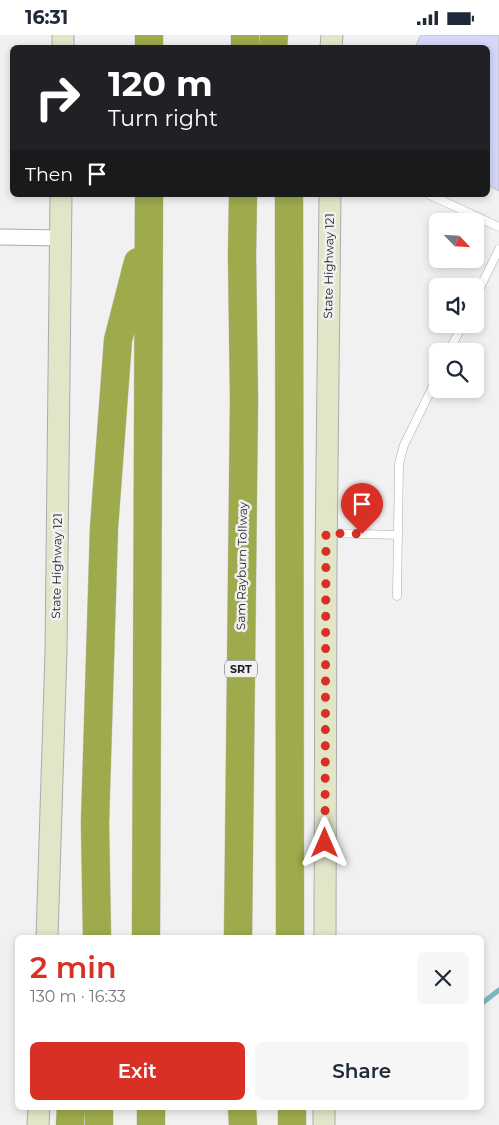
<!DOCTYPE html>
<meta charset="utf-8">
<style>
:root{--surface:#fff;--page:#f6f6f7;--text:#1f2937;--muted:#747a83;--accent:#d93025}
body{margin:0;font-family:Montserrat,sans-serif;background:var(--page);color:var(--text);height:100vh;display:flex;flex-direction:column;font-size:19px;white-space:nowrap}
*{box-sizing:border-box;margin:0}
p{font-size:16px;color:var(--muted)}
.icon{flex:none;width:28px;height:28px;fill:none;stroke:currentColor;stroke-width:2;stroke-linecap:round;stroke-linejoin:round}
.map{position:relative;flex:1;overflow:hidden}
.panel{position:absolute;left:15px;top:900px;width:469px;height:175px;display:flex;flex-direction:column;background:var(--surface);border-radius:8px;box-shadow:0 2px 8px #0003}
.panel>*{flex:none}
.top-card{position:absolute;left:10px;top:10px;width:480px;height:152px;border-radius:8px;box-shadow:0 2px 8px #0003;background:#202124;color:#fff;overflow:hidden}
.needle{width:32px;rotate:115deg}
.tools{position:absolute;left:429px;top:178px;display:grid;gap:10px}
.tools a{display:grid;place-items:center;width:55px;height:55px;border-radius:8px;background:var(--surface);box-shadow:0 2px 8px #0003;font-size:25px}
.pin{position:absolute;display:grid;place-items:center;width:42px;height:42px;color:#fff;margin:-51px -21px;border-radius:50% 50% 50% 0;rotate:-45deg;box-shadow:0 0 5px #0007}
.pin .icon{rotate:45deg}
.me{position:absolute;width:55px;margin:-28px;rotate:0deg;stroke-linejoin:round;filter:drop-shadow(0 0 4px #0008)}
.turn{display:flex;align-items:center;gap:18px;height:105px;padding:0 15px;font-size:22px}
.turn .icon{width:65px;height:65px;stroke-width:2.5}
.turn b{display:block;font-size:35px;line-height:42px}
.then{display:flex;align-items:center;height:48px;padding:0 15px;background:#0003;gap:10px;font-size:19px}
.round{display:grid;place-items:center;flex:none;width:52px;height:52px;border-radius:8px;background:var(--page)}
.overview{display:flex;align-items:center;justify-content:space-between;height:85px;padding:0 15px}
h1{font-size:30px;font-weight:600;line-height:38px;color:var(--accent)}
.button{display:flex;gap:10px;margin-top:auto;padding:10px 15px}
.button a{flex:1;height:58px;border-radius:8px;background:var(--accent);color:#fff;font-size:20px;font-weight:600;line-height:58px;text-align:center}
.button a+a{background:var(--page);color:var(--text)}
.status{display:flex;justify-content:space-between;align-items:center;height:35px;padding:0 25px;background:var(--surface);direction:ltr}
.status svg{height:14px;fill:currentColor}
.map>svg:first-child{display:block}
</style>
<div class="status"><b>16:31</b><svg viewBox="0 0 49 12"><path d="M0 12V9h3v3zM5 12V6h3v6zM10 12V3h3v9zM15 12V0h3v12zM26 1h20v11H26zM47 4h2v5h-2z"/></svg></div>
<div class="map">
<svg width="499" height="1090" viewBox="0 0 499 1090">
<rect width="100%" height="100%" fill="#f1f1f2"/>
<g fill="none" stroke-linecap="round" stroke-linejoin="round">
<path stroke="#7cb5c0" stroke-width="5" d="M481,969L499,955"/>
</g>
<path fill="#d5d7fb" stroke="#c1c1c2" d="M421,0H499V156L488,150V12H415Z"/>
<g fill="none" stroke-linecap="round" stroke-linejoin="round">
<defs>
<path id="service" d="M430,160L499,192
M475,263L499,214
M449,316L463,289
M328,498L398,500
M397,561L399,429L404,410L438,341"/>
<path id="minor" d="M0,202L60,203"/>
<path id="secondary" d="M63,12V0
M331,12L332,0
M47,902L56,617L61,160
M325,902L326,526L330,160
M38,1090L39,1072
M324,1090V1072"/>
<path id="motorway" d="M149,12V0
M245,12V0
M273,12L274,0
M289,160L290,902
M97,902L95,788L104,493L118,305L138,227
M146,902L149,160
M238,902L244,365L242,220L243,160
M99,1072V1090
M151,1072V1090
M242,1072L243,1090
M292,1072V1090
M70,1090L71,1072"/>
</defs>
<use href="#service" stroke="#ababad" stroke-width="9"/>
<use href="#minor" stroke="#ababad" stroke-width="17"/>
<use href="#secondary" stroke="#ababad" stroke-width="23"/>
<use href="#motorway" stroke="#cdcdcd" stroke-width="29"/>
<use href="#service" stroke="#fff" stroke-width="8"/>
<use href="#minor" stroke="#fff" stroke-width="15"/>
<use href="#secondary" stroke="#e2e6c9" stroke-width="21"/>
<use href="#motorway" stroke="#9eaa4b" stroke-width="28"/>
</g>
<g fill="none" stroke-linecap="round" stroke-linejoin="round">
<path stroke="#d93025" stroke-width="9" stroke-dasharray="0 16.2" d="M325,808L326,498L362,499"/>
</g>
<g text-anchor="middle" stroke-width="5" stroke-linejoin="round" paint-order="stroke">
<rect fill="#f1f1f2" stroke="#5b5b5c" stroke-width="1" x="225" y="625.5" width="32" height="17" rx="4"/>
<g font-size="11" font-weight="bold" fill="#1b1b1c">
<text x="241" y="638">SRT</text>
</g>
<g font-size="12" fill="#1b1b1c" stroke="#f1f1f2">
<text transform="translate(329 231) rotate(-89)" y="4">State Highway 121</text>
<text transform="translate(57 531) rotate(-89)" y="4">State Highway 121</text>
<text transform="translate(242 531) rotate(-89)" y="4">Sam Rayburn Tollway</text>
</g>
</g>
</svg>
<div class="tools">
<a><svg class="needle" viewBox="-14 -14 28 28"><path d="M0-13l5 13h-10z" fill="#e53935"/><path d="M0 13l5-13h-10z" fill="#747a83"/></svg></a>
<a><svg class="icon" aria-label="sound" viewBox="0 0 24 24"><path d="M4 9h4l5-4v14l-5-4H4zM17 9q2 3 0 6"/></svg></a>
<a><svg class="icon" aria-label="search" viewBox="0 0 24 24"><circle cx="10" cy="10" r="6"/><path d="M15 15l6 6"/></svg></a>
</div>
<div class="pin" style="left:362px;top:499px;background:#d93025"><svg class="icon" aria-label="arrive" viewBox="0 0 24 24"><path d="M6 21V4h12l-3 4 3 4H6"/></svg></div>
<svg class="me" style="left:325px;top:808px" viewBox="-20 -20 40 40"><path d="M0-17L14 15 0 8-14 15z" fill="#d93025" stroke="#fff" stroke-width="4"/></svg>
<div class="top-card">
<div class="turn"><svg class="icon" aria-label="right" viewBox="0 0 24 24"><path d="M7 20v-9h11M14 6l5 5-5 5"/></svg><div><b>120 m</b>Turn right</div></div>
<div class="then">Then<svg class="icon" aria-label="arrive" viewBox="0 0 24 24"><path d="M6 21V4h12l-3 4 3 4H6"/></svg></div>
</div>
<section class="panel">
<div class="overview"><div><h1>2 min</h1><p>130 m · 16:33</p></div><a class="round"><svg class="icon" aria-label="close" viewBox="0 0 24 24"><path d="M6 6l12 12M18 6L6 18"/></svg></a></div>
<div class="button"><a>Exit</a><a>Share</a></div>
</section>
</div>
